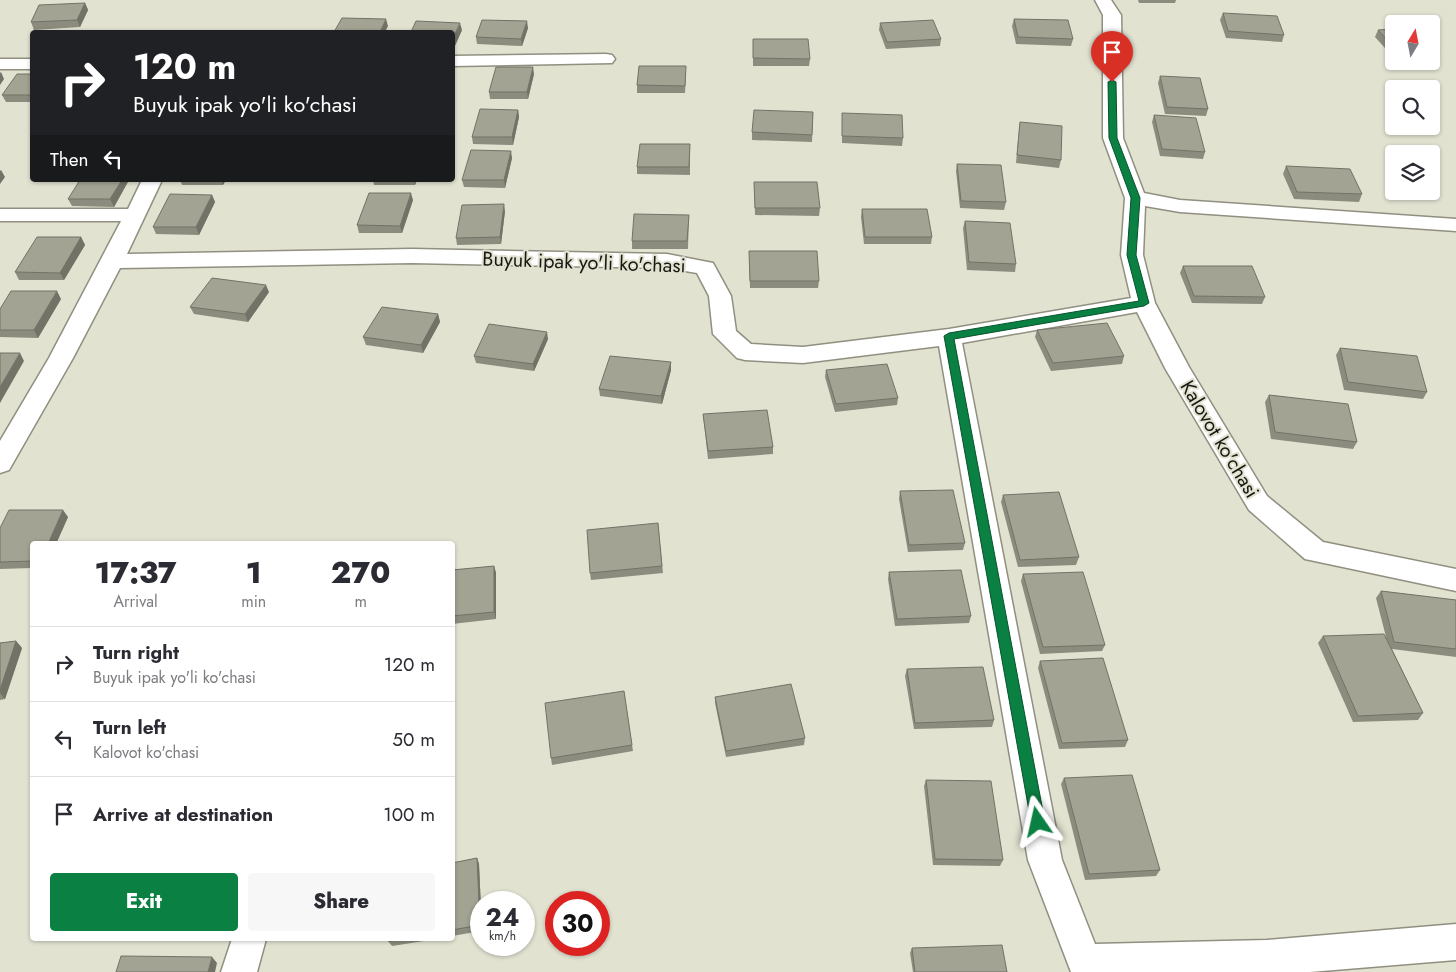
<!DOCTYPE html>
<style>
:root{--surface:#fff;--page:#f7f7f7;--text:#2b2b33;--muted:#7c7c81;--line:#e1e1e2;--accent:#0b8043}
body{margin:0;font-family:Jost,sans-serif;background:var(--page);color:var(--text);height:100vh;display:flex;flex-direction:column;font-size:19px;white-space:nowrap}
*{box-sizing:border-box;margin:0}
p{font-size:16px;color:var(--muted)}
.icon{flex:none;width:28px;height:28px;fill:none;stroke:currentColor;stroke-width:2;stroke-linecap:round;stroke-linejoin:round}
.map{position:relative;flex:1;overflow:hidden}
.details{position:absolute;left:30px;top:541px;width:425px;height:400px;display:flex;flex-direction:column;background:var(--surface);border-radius:5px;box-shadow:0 1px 4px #0004}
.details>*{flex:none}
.hud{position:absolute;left:30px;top:30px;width:425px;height:152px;border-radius:5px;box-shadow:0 1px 4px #0004;background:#202124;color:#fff;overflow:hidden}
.needle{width:32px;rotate:10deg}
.buttons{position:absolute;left:1385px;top:15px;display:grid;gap:10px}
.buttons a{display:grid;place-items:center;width:55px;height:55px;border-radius:5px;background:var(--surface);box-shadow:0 1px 4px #0004;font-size:25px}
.speed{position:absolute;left:470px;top:891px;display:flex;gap:10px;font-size:25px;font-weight:700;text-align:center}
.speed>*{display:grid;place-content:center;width:65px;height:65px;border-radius:50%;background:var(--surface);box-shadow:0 1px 4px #0004;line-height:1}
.speed small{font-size:12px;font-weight:400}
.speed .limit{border:8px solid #d22;background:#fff;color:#111}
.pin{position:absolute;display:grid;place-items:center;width:42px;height:42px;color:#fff;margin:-51px -21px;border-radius:50% 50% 50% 0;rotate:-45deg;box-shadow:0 0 5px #0007}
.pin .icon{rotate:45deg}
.me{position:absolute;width:55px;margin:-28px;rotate:349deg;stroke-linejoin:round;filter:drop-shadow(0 0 4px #0008)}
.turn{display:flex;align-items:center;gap:18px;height:105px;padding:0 20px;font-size:22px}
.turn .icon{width:65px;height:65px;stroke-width:2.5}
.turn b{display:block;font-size:35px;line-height:42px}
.then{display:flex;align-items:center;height:48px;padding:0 20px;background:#0003;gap:10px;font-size:19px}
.eta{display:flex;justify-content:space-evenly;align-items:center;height:85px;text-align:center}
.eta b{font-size:30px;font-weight:800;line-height:35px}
.action{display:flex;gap:10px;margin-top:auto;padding:10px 20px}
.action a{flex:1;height:58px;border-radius:5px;background:var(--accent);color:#fff;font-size:20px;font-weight:800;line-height:58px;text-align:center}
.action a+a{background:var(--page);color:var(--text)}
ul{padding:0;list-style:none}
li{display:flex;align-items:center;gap:15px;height:75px;padding:0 20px;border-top:1px solid var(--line)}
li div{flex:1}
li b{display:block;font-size:19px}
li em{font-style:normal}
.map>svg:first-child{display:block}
</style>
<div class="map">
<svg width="1456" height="972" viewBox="0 0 1456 972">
<rect width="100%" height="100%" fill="#e2e2d1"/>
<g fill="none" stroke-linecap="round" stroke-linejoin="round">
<defs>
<path id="street" d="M1095,0H1111L1121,15L1123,138L1144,193L1180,200L1456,219V231L1180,212L1145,206L1143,255L1155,303L1189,367L1267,496L1323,542L1456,569V591L1305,559L1249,510L1165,368L1137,312L962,343L1062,860L1095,944L1267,940L1456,924V960L1310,972H1071L1028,860L939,346L803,363L745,360L737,358L713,334L709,296L697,273L667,268L412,263L120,268L73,358L9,470L0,473V441L49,358L121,221H0V209H128L142,180H162L127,254L412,249L667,254L713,263L731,296L736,331L751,344L803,347L949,329L1131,298L1121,255L1125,198L1103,138V15Z
M606,54L612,55L615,59L612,63L452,66V56Z
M0,59H32V69H0Z
M232,939H266L257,972H221Z"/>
</defs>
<use href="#street" stroke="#908f80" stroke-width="3"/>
<use href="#street" fill="#fff" fill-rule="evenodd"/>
</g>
<path fill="#8c8c7e" d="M1138,0H1176L1175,3H1139Z
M85,3L88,10L80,27L34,30L31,22Z
M1223,13L1284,35L1282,42L1226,38L1220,20Z
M1014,19L1073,39L1071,46L1016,44L1012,26Z
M880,23L941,39L940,46L886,49L879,30Z
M528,28L522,46L477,44L476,37Z
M1394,29V58L1375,37L1378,30Z
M462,30L454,48H452V32Z
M753,39L810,59L809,66H753Z
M1431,46L1440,56L1437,63L1399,65L1396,61H1431Z
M686,73L685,93H637V85Z
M32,74V102H6L2,95Z
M534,74L528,99H490L489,92Z
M1160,76L1208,109L1206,116L1165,114L1158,83Z
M518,110L519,117L513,145L473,144L472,137Z
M813,112L812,142L752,140V132Z
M842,113L903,138L902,146L842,143Z
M1154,115L1205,152L1203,159L1160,156L1152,122Z
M1020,122L1061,160L1059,168L1016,163L1019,129Z
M690,144V175L637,174V167Z
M512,158L505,188L464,187L462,180Z
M957,164L1006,202L1004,210L960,208L956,171Z
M1286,166L1362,194L1359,202L1294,199L1283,174Z
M129,180L114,207L72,206L68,199Z
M180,180H226L223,185H182Z
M373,180H417L415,185H374Z
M754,182L820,208L819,216L755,215Z
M212,195L215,202L199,235L156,234L153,227Z
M413,200L402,233H359L357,225Z
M862,209L932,237L931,244H864L861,217Z
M505,211L501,244L457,245L456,238Z
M689,215L688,249H632V241Z
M965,221L1016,264L1015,272L967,270L963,228Z
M81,237L85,245L64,280H19L15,272Z
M749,259L819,281L818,288H750Z
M1183,266L1265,297L1262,304L1192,303L1180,273Z
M269,292L248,322L194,314L190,307Z
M61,299L38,338L0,337V309Z
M438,314L440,322L423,353L366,345L363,337Z
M1037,330L1124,356L1122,364L1051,371L1035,337Z
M548,339L534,371L476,363L474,356Z
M1340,348L1427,392L1423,399L1344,390L1336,355Z
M671,370L662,404L600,396L599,389Z
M826,370L898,398L897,405L835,412L825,377Z
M1269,395L1357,442L1353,449L1271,439L1265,402Z
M703,414L773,447V454L708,459Z
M900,491L965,543L963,550L908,552L899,499Z
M1003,495L1079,557L1076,565L1018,567L1001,502Z
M68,517L56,544H32V568L0,569V528Z
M658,523L663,573L591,580L590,573Z
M494,566L496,573V619L452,624V570Z
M889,572L971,616L969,623L895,626L888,579Z
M1023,574L1105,645L1102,651L1040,654L1021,581Z
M1381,591L1456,600V657L1392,649L1423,713L1418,720L1353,722L1318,643L1323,636L1386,637L1376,598Z
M16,641L22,648L5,699L0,700V643Z
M1040,661L1128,740L1125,747L1059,749L1038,668Z
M907,669L994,720L992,727L914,729L905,676Z
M624,691L633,751L552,765L551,758Z
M715,697L805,738L804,745L726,757L715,703Z
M1064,778L1160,870L1156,876L1085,880L1061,784Z
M926,780L1003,860L1000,866L933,865L924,786Z
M477,858L479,864L481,909V931L452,936V863Z
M388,939H437L392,946L388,941Z
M912,948L1007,972H913L910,953Z"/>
<path fill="#727267" d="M85,3L88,10L80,27L77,20Z
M386,19L388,26L385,32H380Z
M527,21L528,28L522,46L521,39Z
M460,23L462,30L454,48L453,40Z
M533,67L534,74L528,99L527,92Z
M1,72L4,79L0,85V73Z
M518,110L519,117L513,145L512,137Z
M511,151L512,158L505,188L504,180Z
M1,170L5,177L0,184V171Z
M122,180H129L114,207L110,199Z
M221,180H226L223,185Z
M414,180H417L415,185Z
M411,193L413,200L402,233L400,226Z
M212,195L215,202L199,235L196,227Z
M504,204L505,211L501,244L500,237Z
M81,237L85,245L64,280L60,273Z
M266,285L269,292L248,322L245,314Z
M57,291L61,299L38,338L34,330Z
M438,314L440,322L423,353L421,345Z
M547,332L548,339L534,371L533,364Z
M20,353L24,361L0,403V387Z
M671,362V370L662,404L661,396Z
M63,510L68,517L56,544H48Z
M494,566L496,573V619L494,612Z
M16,641L22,648L5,699L0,693V690Z
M477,858L479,864L481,909V928L480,925Z
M212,957L217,963L215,972H208Z"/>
<path fill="#a3a393" stroke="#727267" d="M85,3L77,20L31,22L39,5Z
M1223,13L1277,16L1284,35L1228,31Z
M342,18L386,19L380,32H334Z
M1014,19L1068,20L1073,39L1018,37Z
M482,20L527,21L521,39L476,37Z
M933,20L941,39L887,42L880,23Z
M416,21L460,23L452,40V32H411Z
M1394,29V47L1378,30Z
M753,39H808L810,59L753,58Z
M1431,46L1440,56H1431Z
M639,66H686L685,86L637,85Z
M496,67H533L527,92H489Z
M17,74H32V95H2Z
M1160,76L1200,78L1208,109L1167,107Z
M480,109L518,110L512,137H472Z
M754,110L813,112L812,135L752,132Z
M842,113L902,115L903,138L842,136Z
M1154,115L1196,118L1205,152L1162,149Z
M1020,122L1062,126L1061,160L1017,155Z
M640,144H690L689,167H637Z
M471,150L511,151L504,180H462Z
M957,164L1001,165L1006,202L961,201Z
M1286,166L1350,169L1362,194L1297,192Z
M80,180H122L110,199H68Z
M754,182H817L820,208H755Z
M369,193H411L400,226L357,225Z
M170,194L212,195L196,227H153Z
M504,204L500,237L456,238L462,205Z
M862,209H927L932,237H865Z
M634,214L689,215L687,241H632Z
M965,221L1010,223L1016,264L969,262Z
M37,237H81L60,273L15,272Z
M749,251H817L819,281H750Z
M1183,266H1252L1265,297L1194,296Z
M212,278L266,285L245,314L190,307Z
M11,291H57L34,330H0V309Z
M382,307L438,314L421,345L363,337Z
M1107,323L1124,356L1053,363L1037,330Z
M489,324L547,332L533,364L474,356Z
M1340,348L1417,356L1427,392L1348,382Z
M0,353H20L0,387Z
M610,356L671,362L661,396L599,389Z
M887,364L898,398L836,404L826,370Z
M1269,395L1348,404L1357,442L1275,432Z
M767,410L773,447L708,451L703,414Z
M953,490L965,543L909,545L900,491Z
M1059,492L1079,557L1020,560L1003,495Z
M9,510H63L48,544H32V561L0,562V528Z
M658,523L662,566L590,573L587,530Z
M494,566V612L452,616V570Z
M961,570L971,616L897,619L889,572Z
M1083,572L1105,645L1043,647L1023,574Z
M1381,591L1456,600V649L1394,642Z
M1384,634L1423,713L1358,716L1323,636Z
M16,641L0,690V643Z
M1103,658L1128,740L1062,743L1040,661Z
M983,667L994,720L915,723L907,669Z
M791,684L805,738L726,751L715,697Z
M624,691L632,745L551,758L545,703Z
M1132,775L1160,870L1089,874L1064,778Z
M926,780L991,781L1003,860L935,859Z
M477,858L480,925L452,930V863Z
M388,939H402L388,941Z
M1002,945L1007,972H915L912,948Z
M121,956L212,957L208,972H116Z"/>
<path fill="#0b8043" stroke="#07532c" d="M1112,80L1116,82L1117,138L1140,198L1136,255L1149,303L1144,306L954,339L1045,822L1043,826L1038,828L1033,826L1031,822L944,336L949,333L1139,301L1127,255L1131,198L1109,138L1108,82Z"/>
<g text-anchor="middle" stroke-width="4" stroke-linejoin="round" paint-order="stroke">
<g font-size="20" fill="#181812" stroke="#e2e2d1">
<text transform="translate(584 262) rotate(2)" y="7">Buyuk ipak yo'li ko'chasi</text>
<text transform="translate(1220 439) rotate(59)" y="7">Kalovot ko'chasi</text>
</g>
</g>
</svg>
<div class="buttons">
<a><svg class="needle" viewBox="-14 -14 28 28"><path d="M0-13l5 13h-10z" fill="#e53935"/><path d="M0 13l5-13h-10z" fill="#7c7c81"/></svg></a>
<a><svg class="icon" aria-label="search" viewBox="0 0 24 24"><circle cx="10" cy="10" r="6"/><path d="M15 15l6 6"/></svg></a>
<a><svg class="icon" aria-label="layers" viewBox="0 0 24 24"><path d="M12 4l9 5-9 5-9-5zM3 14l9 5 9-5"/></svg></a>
</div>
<div class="speed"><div>24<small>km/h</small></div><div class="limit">30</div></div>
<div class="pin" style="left:1112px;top:82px;background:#d93025"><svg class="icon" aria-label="arrive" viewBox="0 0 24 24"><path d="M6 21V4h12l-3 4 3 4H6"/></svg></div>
<svg class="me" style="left:1038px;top:822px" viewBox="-20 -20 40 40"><path d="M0-17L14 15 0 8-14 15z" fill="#0b8043" stroke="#fff" stroke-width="4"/></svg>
<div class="hud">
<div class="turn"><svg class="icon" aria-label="right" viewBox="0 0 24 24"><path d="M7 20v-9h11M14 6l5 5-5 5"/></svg><div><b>120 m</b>Buyuk ipak yo'li ko'chasi</div></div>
<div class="then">Then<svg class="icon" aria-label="left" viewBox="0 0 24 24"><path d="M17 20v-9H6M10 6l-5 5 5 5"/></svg></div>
</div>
<section class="details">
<div class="eta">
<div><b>17:37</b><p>Arrival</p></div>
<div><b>1</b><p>min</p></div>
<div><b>270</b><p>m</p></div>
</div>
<ul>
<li><svg class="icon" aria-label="right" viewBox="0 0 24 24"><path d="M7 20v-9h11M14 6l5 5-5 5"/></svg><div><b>Turn right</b><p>Buyuk ipak yo'li ko'chasi</p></div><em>120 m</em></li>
<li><svg class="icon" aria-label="left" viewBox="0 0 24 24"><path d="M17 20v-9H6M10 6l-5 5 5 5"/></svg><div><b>Turn left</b><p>Kalovot ko'chasi</p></div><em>50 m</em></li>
<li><svg class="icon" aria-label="arrive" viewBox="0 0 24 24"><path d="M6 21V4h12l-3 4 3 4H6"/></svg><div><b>Arrive at destination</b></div><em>100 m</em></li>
</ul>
<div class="action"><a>Exit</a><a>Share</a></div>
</section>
</div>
